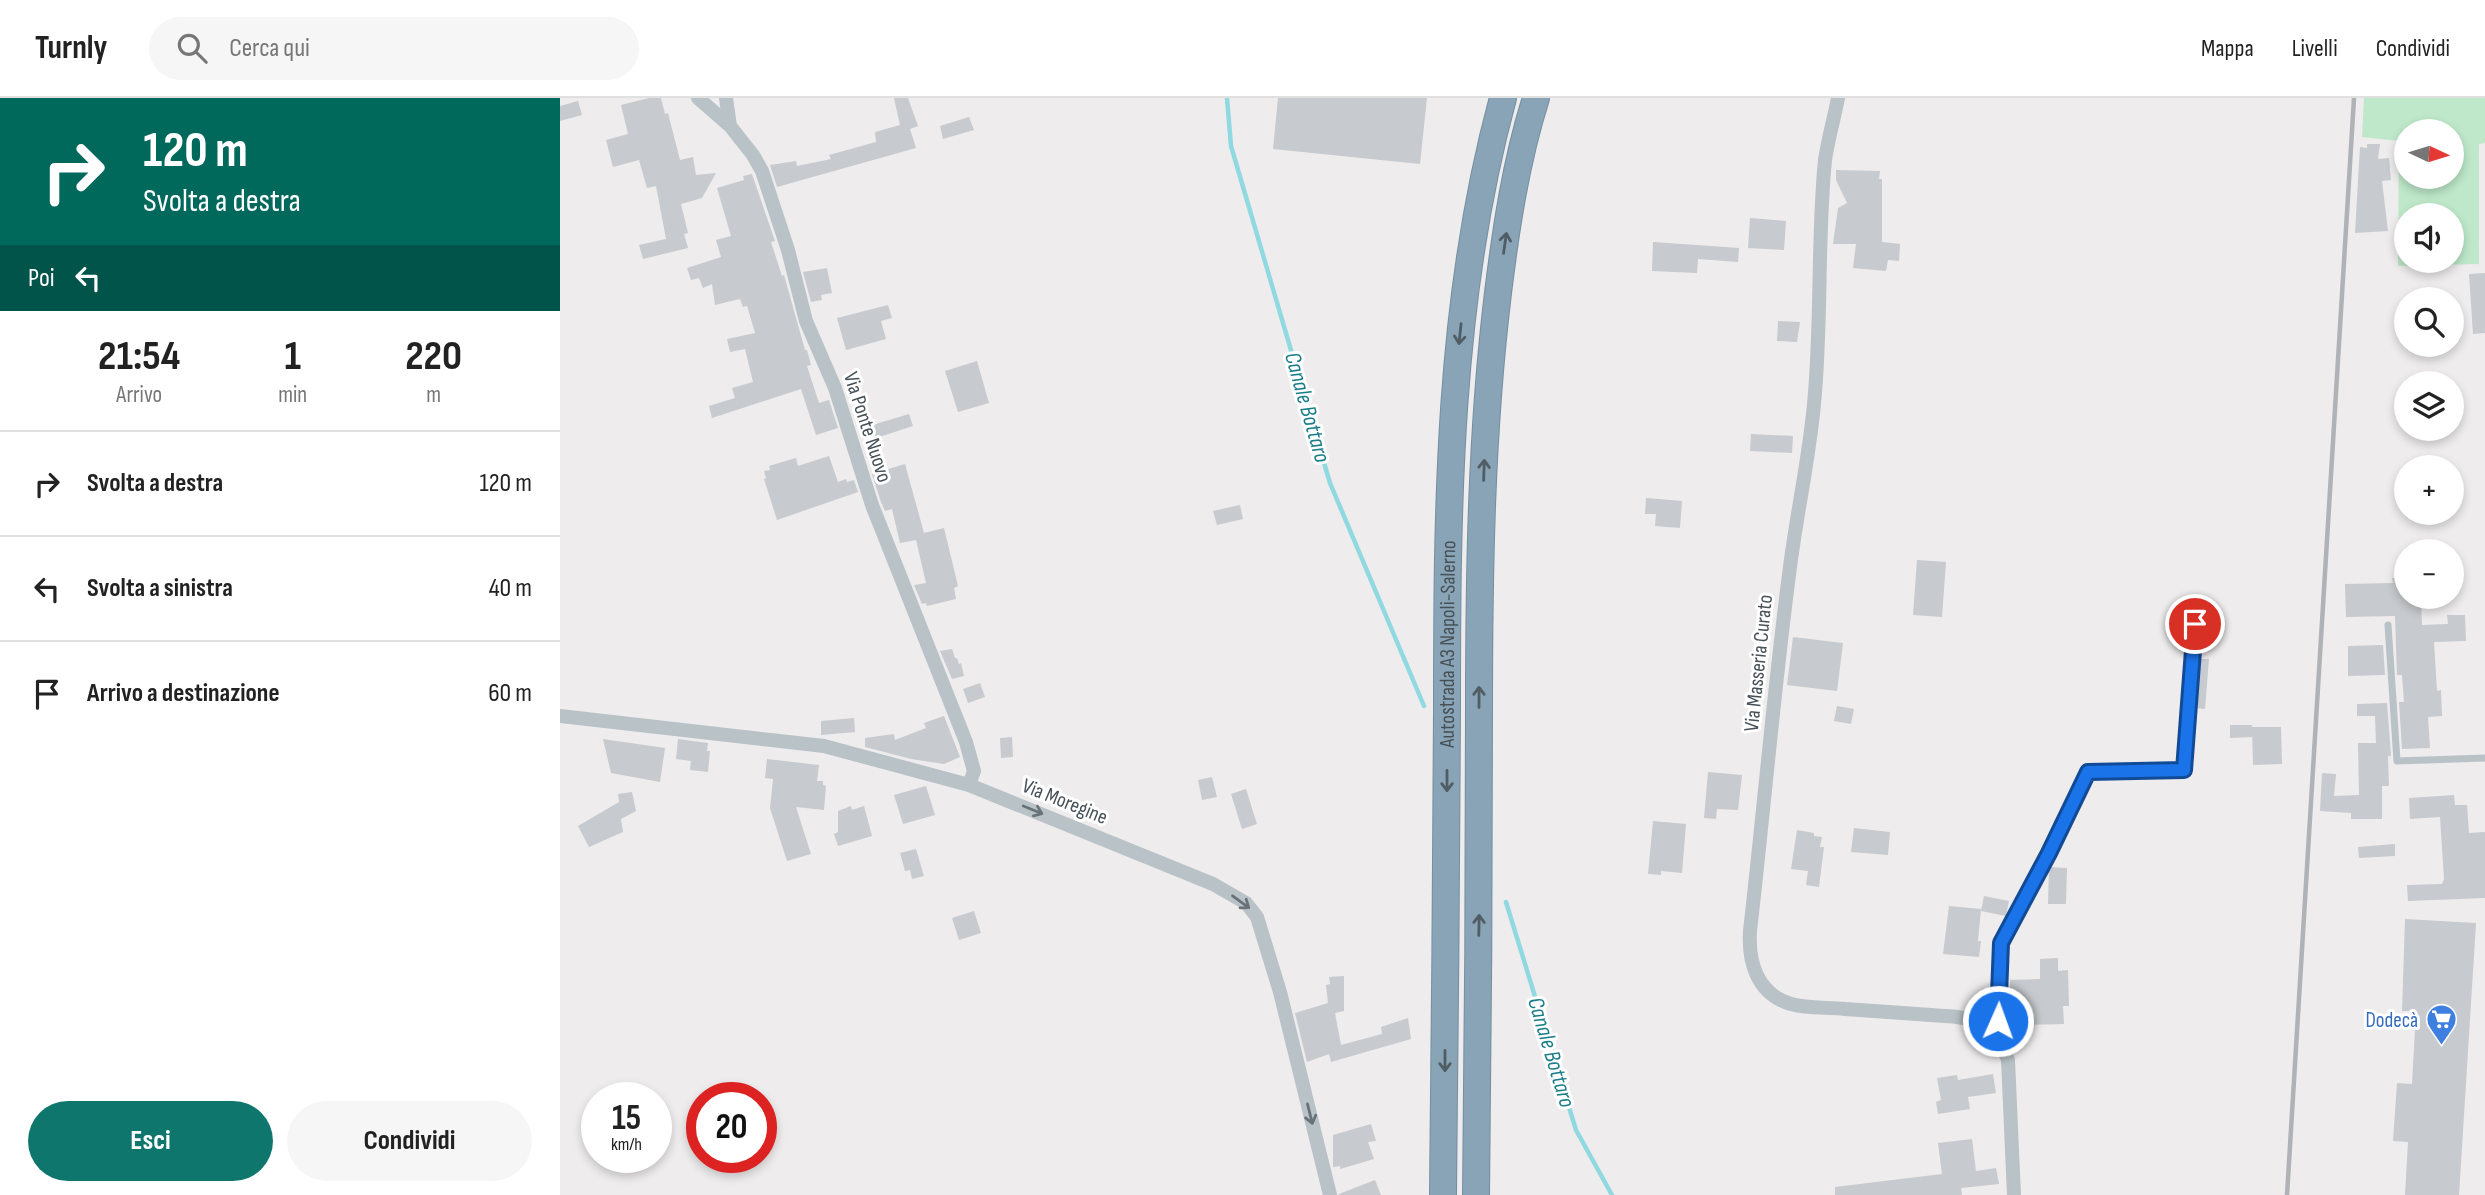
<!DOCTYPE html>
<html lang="it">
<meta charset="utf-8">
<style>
:root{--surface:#fff;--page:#f6f6f6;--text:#222;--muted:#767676;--line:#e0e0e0;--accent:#0f766e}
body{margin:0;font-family:"Sofia Sans Condensed",sans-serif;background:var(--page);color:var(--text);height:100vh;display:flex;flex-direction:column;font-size:26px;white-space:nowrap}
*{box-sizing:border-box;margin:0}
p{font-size:23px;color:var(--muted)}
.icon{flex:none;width:38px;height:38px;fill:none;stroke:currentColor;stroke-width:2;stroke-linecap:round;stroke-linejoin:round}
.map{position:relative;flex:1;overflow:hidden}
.sheet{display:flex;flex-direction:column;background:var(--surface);width:560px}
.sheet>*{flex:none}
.banner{background:#00695c;color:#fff;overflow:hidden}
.needle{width:46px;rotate:94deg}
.fabs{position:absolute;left:1834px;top:21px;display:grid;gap:14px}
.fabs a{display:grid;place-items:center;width:70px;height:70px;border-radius:50%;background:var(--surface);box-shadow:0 4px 10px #0003;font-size:35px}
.speed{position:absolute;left:21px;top:984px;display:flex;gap:14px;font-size:35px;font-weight:700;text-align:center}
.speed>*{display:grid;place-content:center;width:91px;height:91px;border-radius:50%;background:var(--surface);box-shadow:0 4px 10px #0003;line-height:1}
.speed small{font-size:18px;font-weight:400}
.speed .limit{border:10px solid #d22;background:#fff;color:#111}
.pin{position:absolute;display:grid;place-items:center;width:60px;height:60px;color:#fff;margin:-30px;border:4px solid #fff;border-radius:50%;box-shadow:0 2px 7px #0007}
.me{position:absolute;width:77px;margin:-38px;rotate:2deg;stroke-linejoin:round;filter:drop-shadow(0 0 5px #0008)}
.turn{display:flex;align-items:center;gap:24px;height:147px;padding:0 28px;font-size:32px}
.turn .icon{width:91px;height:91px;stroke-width:2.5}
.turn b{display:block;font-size:49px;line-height:60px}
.then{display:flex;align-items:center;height:66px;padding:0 28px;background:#0003;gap:14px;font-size:26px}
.eta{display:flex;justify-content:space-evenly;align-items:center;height:119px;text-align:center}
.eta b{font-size:42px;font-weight:700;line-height:49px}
.primary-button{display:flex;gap:14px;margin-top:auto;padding:14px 28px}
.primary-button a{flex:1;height:80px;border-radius:42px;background:var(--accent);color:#fff;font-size:28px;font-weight:700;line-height:80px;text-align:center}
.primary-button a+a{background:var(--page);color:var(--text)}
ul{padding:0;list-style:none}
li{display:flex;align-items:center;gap:21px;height:105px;padding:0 28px;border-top:2px solid var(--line)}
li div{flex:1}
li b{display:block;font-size:26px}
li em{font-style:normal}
header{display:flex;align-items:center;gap:42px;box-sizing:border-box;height:98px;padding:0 35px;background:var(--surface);border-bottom:2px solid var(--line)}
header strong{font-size:33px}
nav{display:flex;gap:38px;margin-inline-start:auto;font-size:24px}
.search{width:490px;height:63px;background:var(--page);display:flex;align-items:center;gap:18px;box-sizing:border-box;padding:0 24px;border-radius:38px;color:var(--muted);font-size:26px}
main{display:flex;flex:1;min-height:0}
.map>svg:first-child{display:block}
</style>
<header>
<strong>Turnly</strong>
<div class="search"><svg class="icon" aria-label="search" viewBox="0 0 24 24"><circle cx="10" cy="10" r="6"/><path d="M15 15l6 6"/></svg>Cerca qui</div>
<nav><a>Mappa</a><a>Livelli</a><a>Condividi</a></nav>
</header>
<main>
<section class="sheet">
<div class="banner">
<div class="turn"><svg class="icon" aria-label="right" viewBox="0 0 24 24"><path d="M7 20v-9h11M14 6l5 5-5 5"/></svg><div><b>120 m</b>Svolta a destra</div></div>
<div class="then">Poi<svg class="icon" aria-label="left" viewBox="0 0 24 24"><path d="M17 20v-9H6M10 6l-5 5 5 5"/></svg></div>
</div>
<div class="eta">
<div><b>21:54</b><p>Arrivo</p></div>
<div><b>1</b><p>min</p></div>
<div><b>220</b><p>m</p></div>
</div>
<ul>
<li><svg class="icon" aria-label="right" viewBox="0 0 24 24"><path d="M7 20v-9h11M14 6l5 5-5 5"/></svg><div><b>Svolta a destra</b></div><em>120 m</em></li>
<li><svg class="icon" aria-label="left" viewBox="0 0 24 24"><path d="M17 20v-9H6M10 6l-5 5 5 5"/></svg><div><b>Svolta a sinistra</b></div><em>40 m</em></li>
<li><svg class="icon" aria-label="arrive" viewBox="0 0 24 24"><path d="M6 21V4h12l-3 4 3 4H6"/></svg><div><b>Arrivo a destinazione</b></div><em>60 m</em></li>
</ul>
<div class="primary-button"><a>Esci</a><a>Condividi</a></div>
</section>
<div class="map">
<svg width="1925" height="1097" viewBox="0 0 1925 1097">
<rect width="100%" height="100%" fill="#eeecec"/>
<path fill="#bee8c9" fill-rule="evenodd" d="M1804,0H1925V45L1919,46V166L1838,168L1839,43L1802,39ZM1846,33H1892V79H1846ZM1846,117H1892V163H1846Z"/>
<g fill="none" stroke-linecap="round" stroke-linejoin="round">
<path stroke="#90d9e1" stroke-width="4.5" d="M667,0L671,48L770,385L864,608
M946,804L1016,1032L1052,1097"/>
</g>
<path fill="#c7cace" d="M89,0H101L105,16L108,15L120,62L133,59L136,77L156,75L142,100L121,106L128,135L124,136L128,150L83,161L79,147L106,141L96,88L87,90L79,62L53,69L46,42L68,36L61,7Z
M334,0H348L358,28L350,31L356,50L217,89L210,67L236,63L237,68L271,61L269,57L316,44L315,34L340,27Z
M718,0H867L860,66L713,51Z
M18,3L22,17L0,23V8Z
M409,19L414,32L383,41L380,28Z
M1807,46H1820L1818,61L1829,60L1831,82L1822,83L1828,133L1795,135L1800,49L1807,50Z
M1276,72L1320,73L1319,81H1322V144L1340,146L1339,163L1328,162L1326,173L1293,170L1296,146H1273L1278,110L1287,105L1276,82Z
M192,76L215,143L211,144L222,178L224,177L245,252H247L251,267L247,268L259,305L269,302L278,330L256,337L241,291L152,320L149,308L175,300L172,290L193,284L185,251L170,254L167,241L195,235L187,208L183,209L180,201L155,207L152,186L143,190L139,180L131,182L127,170L161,159L156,142L171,138L157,90L184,82L183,78Z
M1190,120L1226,123L1224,152L1188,150Z
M1093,144L1179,150L1178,164L1138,161L1137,175L1092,173Z
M267,170L272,195L261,197L262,202L251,204L243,174Z
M1925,175V235L1913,236L1909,176Z
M328,207L332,220L321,223L326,241L286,252L277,220Z
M1218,223L1240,224L1237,244L1217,243Z
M417,263L429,305L398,314L385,273Z
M349,316L353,328L310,342L306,329Z
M1191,336L1233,338L1232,355L1190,353Z
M269,358L278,384L286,381L287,384L294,382L298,394L217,422L204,381L206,380L204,373L210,372L209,368L236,360L238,368Z
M345,366L364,435L384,430L398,488L394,490L396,501L367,508L366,505L362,506L354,487L366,485L356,442L340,445L332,411L325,413L321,404L312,376Z
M1086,400L1122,403L1120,430L1095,428L1096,416H1085Z
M680,407L683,421L657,427L653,413Z
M1357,462L1386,464L1382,519L1353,517Z
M1832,480H1846V499H1861L1862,527L1888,526L1887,517H1905L1906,543L1874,544L1877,593L1881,592L1882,618L1868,619L1870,650L1842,651L1839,604H1844L1842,577H1837L1835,518L1786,519L1785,486L1833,485Z
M1233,539L1283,545L1277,593L1227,587Z
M1823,547L1825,577L1788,578V548Z
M392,551L395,560H397L399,566L401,565L404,578L392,581L380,553Z
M1639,561H1649L1645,611L1635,610Z
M420,585L425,599L408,605L403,591Z
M1827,605L1831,658H1828L1829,688H1822V721H1791V715L1760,713L1762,675L1776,676L1774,698L1799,697L1798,645H1816L1815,618H1797V606Z
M1277,608L1294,611L1291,626L1274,623Z
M384,618L400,659L384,666L351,661L305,649V640L334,636L335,642L366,630L364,625Z
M294,620L295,634L261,637V623Z
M1670,627H1692L1693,639L1670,640Z
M1692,629H1721L1722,666L1693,667Z
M452,639L453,659L441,660L440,640Z
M43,641L105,650L100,684L51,675Z
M118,641L148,645L147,653H150L148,674L130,672L131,663L116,661Z
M207,661L259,667L257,683H263V687L266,688L264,712L236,709L251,756L227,763L210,710L213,681L205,680Z
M1148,674L1182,677L1178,712L1157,711L1156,721L1144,720Z
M652,679L657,699L642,702L638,682Z
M366,688L375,717L343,726L334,697Z
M686,691L697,726L682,731L671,696Z
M72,694L76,713L61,721L63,734L29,749L18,728L59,704L58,696Z
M1894,697L1895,707H1907L1909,735L1925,734V800L1848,803L1847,787L1882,786L1884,781L1880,719L1850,721L1849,700Z
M291,708L292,712L304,708L312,738L278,748L274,736L278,734V713Z
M1093,723L1126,726L1122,775L1101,773V777L1088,776Z
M1294,730L1330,734L1328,757L1291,754Z
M1237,732L1254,735V738L1262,739L1260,749H1264L1259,789L1246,787L1248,773L1231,771Z
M1835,746V758L1799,760L1798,749Z
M356,751L364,778L352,781L350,772L345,773L340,755Z
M1489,769L1507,770L1506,806H1488Z
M1424,798L1449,803L1446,818L1421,813Z
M1389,808L1421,811L1418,843H1421L1419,859L1383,856Z
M414,813L421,835L399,842L392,820Z
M1845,821L1916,825L1899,1097H1845L1848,1044L1833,1043L1837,985L1852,986L1856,913H1842Z
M1498,860V873L1508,872L1509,908H1503L1504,926L1460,927V910H1451L1450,882L1480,881V861Z
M784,878V913L775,915L781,947L822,936L821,929L848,920L851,941L771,964L769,956L747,964L735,915L768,905L766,887L770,886L769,879Z
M1433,976L1436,995L1408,999L1410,1011L1378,1016L1376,1004L1381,1002L1377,980L1397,977L1398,982Z
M811,1026L816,1043L808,1044L814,1061L780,1071V1068L773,1069V1037Z
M1412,1041L1416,1073L1436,1070L1439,1086L1401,1090L1402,1097H1275V1089L1382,1076L1378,1045Z
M815,1082L821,1097H779V1096Z"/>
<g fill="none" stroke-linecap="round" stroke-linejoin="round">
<defs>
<g id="motorway">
<path id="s1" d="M883,1097C885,936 886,776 887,615C887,409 888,201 943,0"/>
<path d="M916,1097C918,936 919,776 919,615C919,475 921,335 938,195C946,130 956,63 976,0"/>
</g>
</defs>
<use href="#motorway" stroke="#748fa1" stroke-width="28"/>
<path stroke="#b9c2c7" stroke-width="7" d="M1828,527L1837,663L1925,660
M1437,939L1441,845L1489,755L1528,674L1624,672L1637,502"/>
<path stroke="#b9c2c7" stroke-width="14" d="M138,0L170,28L193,57L202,73L228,152L246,223L275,290L312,407L406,644L414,673L409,687
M166,0L170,28
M1278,0C1274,21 1268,41 1265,62C1257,143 1262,225 1254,306C1249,361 1237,414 1230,469C1214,590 1204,711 1190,833C1188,864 1197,896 1231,906C1248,911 1268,909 1285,911C1314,913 1343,915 1371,917C1386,918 1405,918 1419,925C1435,934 1442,946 1448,962L1454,1097
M0,618L264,648L409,687L653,786L686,805L697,819L720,894L770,1097"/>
<use href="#motorway" stroke="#89a4b6" stroke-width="26"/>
<path stroke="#afb2b6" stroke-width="4.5" d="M1727,1097L1794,0"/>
</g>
<defs><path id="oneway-shaft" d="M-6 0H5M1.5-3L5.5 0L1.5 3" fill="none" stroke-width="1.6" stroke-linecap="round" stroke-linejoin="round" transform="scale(1.75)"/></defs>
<g stroke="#505d65">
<use href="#oneway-shaft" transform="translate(945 145) rotate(-82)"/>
<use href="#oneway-shaft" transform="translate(900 236) rotate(96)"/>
<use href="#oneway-shaft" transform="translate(924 372) rotate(-88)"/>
<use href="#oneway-shaft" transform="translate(919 599) rotate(-90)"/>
<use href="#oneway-shaft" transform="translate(887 683) rotate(90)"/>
<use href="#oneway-shaft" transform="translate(919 827) rotate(-89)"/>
<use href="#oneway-shaft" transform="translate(885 963) rotate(90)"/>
</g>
<g stroke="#687379">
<use href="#oneway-shaft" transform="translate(473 712) rotate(22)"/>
<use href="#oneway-shaft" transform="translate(681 804) rotate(36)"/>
<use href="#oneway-shaft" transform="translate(750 1016) rotate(76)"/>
</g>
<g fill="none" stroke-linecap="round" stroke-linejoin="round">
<defs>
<path id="route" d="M1438,923L1441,845L1489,755L1528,674L1624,672L1635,526"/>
</defs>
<use href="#route" stroke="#114b97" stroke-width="18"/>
<use href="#route" stroke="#1a73e8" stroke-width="12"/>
</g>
<defs>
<symbol id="supermarket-pin" viewBox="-11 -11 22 30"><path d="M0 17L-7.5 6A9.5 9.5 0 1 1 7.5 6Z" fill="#3f7fe0" stroke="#fff"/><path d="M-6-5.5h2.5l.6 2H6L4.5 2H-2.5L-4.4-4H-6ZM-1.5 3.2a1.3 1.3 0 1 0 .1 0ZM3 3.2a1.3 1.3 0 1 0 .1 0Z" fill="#fff"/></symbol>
</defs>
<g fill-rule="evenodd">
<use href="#supermarket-pin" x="1864" y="904" width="35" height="47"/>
</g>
<g text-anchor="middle" stroke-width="6" stroke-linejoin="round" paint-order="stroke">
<g font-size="21" fill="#465157" stroke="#fff">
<text transform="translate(308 329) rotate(72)" y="7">Via Ponte Nuovo</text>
<text dy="7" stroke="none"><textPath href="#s1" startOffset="551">Autostrada A3 Napoli-Salerno</textPath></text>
<text transform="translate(1198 565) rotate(-84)" y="7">Via Masseria Curato</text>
<text transform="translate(505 703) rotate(22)" y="7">Via Moregine</text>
</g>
<g font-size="21" fill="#366cbe" stroke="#fff" text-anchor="end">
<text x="1858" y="929">Dodecà</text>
</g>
<g font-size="23" font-style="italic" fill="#1a7e88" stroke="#fff">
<text transform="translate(748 309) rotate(74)" y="8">Canale Bottaro</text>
<text transform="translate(992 954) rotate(73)" y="8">Canale Bottaro</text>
</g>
</g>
</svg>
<div class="fabs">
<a><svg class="needle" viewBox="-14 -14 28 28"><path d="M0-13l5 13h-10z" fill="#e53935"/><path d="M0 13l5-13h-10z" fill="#767676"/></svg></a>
<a><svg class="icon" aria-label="sound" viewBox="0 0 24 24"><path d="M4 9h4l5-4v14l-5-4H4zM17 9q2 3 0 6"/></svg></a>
<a><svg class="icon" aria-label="search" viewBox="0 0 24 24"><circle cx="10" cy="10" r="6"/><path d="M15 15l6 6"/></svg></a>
<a><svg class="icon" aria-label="layers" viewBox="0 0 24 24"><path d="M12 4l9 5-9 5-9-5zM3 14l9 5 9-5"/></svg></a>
<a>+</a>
<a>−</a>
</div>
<div class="speed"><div>15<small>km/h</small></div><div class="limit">20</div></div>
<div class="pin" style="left:1635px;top:526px;background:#d93025"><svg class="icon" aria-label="arrive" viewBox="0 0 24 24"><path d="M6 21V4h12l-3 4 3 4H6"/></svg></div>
<svg class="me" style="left:1438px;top:923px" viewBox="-20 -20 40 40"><circle r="17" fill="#1a73e8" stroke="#fff" stroke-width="3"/><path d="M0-11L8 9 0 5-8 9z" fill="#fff"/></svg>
</div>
</main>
